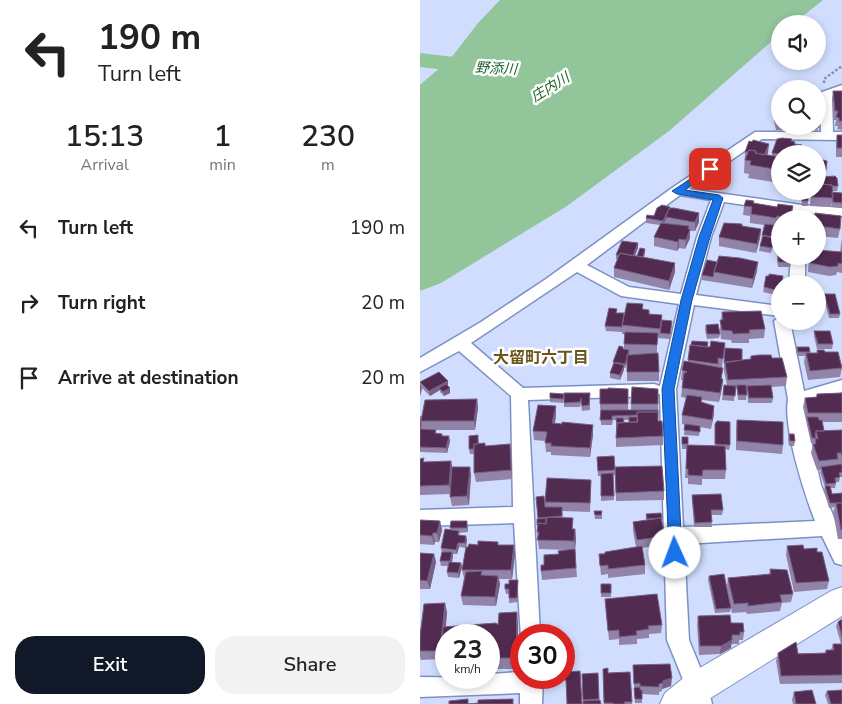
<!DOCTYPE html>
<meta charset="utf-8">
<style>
:root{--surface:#fff;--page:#f2f2f2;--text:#222;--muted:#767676;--accent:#111827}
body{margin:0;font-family:"Nunito Sans","Noto Sans JP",sans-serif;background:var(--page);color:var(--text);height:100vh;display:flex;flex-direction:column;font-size:19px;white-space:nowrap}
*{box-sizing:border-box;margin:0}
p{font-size:16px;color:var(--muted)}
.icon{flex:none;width:28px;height:28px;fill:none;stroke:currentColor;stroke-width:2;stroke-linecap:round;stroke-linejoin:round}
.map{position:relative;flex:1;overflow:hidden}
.panel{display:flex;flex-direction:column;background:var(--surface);width:420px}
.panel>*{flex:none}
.hud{background:#fff;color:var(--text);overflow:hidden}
.tools{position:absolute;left:351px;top:15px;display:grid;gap:10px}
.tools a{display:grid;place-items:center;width:55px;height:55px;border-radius:50%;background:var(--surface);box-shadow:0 2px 8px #0003;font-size:25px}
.speed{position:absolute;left:15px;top:624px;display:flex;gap:10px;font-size:25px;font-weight:700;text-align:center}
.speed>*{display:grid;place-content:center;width:65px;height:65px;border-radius:50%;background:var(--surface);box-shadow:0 2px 8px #0003;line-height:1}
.speed small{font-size:12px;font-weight:400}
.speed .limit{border:8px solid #d22;background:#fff;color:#111}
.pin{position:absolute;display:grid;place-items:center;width:42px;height:42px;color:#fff;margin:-21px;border-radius:10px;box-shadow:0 2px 8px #0006}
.me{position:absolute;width:55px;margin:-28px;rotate:358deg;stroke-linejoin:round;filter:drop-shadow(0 0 4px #0008)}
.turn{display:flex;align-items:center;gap:18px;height:105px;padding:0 15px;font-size:22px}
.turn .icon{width:65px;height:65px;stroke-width:2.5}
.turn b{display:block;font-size:35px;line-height:42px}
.eta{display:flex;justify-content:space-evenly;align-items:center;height:85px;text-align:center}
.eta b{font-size:30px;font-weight:600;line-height:35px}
.button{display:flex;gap:10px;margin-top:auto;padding:10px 15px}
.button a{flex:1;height:58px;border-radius:20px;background:var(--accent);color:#fff;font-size:20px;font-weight:600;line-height:58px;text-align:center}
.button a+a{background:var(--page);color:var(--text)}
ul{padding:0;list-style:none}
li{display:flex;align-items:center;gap:15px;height:75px;padding:0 15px}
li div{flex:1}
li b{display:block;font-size:19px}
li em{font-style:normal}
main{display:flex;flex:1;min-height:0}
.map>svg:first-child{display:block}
</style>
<main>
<section class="panel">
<div class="hud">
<div class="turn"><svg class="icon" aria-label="left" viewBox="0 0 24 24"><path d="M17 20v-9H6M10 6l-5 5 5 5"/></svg><div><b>190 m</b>Turn left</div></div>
</div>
<div class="eta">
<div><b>15:13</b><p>Arrival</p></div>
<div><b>1</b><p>min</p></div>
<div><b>230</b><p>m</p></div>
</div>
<ul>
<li><svg class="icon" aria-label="left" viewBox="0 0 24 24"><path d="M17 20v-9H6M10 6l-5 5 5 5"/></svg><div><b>Turn left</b></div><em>190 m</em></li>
<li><svg class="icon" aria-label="right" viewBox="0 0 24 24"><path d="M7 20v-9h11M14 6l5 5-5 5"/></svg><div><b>Turn right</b></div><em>20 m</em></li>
<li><svg class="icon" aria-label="arrive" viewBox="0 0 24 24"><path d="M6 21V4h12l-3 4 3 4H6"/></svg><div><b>Arrive at destination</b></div><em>20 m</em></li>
</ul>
<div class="button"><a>Exit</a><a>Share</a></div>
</section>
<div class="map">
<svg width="422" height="704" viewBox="0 0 422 704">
<rect width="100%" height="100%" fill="#d0ddfe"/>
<path fill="#92c599" d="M80,0H403L373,24H360V34L249,131L147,206L21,283L0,291V85L31,58L58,23Z"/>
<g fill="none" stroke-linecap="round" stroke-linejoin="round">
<path fill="#92c599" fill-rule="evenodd" d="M0,53L68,61L76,63L79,68L76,73L68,75L0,67Z"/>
<defs>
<path id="street" d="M422,85V93L412,97L413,132H422V140L342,139L269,189L382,205L422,208V216L382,213L304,202L291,237L276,295L360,306V321H370L384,391L422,380V392L385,403L384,409L401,485L422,538V565L415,563L402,536L264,544L269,640L288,687L292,704H270L266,687L247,640L240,394L234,396L108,400L120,635H101V639L94,523L0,526V510L93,507L91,396L39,351L0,372V358L61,322L126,279L252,188L335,132H401L400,95L402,92ZM260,195L291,200L277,237L261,294L209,287L167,265ZM157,272L201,296L259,304L240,386L234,384L103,388L51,343ZM274,305L360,316L354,321L368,399C363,427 384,493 395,521L263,527L256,389Z
M371,256H385V284H369Z
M101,672V678H123L122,704H100V693L0,697V677L69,678V674Z"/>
<path id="secondary" d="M422,587V616L281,704H240L245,693L266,676L411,591Z"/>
</defs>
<use href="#street" stroke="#7d90c4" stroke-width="3"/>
<use href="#secondary" stroke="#7d90c4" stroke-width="2"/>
<path stroke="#828da8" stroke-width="2.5" stroke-dasharray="2.5 2" stroke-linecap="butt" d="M404,83V79L422,66"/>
<use href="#street" fill="#fff" fill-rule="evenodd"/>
<use href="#secondary" fill="#fff" fill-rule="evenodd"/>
</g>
<path fill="#9184a8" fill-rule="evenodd" d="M413,91H422V130L417,129L418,126H415L416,120H414L412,99Z
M356,113H360V126H398V115L400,123L399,128H398L397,130H383V128L382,130H356L354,121Z
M417,135H422V158V157H416V144Z
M372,141L375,142V144L360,154V183L328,178L329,174L324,173L325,152L348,153L347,155L352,156V153Z
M398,159L407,161L405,177L418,186L417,191H412V193H422V208L412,207V203L411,207L390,206L391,191H398L401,184V178H398Z
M381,191H388V206H382Z
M334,201V204L357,207L373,206L371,219H360V242H354L351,253L339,251L344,225L330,223V216L323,215L324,206Z
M250,208L279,222L275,231H270V238L265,249L259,248L257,251L234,246V237L240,225L226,223V218L234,216Z
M395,213L420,229L418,238L398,236V219H394Z
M341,229L340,238L336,253L299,246V237Z
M422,238V273L417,272L416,275L409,276L388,272L389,256H398L420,252Z
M218,248L215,256H217L225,249V254L224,257L255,263V272L249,290L194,277V268L197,259H196V255Z
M358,253L371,262L370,267H358L357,258Z
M287,260L337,271L332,288L282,280V275Z
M346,276L360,284V296L343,292Z
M404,294L420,314L419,318H409L404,299Z
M223,304V309L229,314L252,325L250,339L237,338V353L239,372V381H207V361L205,368H204L200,380L190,378V373L193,364V362L203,347L204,350V334H202V330V332L186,331L185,326L197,313H204V318ZM209,354H223L209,355Z
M302,312L345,329L344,338L329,339V343H312L311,340L301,339L300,329Z
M286,325L300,334L299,338L287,339L285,330Z
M394,331L413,344L412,349H397L394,336Z
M305,343L302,367V379H303L302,388L299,402L282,400V402L294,406L291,429L280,427L279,436L264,435L265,424L266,425L262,424V415L266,398L261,397L263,380H261L262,370L268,362L270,345L290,347Z
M377,347L390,352V353H396L397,350L405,352L422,368L420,377L388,380L384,362L385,356H377L376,351Z
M305,348L322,360L330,359L331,356L352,358L367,377L366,386L351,387L353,398L352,403H328L327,388L326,400H318L317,389H315L314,401L302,400L304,385H307L304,371V367Z
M0,382L28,386L30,393L24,396L20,392V390L10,396L1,387Z
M212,387L238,404V421L243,436V445L196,447V420H193L192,425H181L180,404L208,389V410H211ZM204,420H209V422H204Z
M422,393V422H402L404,431L422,430V477H420L419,482H416L415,488H411L412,494L422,493V541V539H418L413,512L415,507L409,508L404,490L405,487L400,472L401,470H397L391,453L393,444L394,443H391L383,407L385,398L396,397L397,394Z
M144,394L143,403L130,402V398Z
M170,398V410L162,411L161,403L160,407H144V403Z
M57,399L58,408L55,430H16V434L23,436H29L30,441L27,453L0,452V416L2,417Z
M136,415L135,424L173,435L170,457L131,455V452H126L125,441L114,440L113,431Z
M317,420L363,445L362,454L316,450V429Z
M295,429L310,445L309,450L305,449L306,470L305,479H282V485L268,484V478H265L267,449H262V437L268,445L295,446Z
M369,434L375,441L374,446H369L368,439Z
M59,440V444L91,453L92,479L56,482L54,473V454H50L49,449Z
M194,456L195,475H193L194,500L181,501V476H178L177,457Z
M4,458V462L33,467H50L51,475L49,505L32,506L30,497V494L0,495V459Z
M195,467L244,491V500L196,501Z
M171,480V489L170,512L142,511L143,518H153V529H155L156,538L155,550L157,577L122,580L121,571L124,565L139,554L148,550L119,549L117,532V519H118L116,497L125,502Z
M272,495L303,510L302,515H291L292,527H274L272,499Z
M174,511H182V519H175Z
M226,514L242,518V521L245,536V544L222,548L225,565V574L188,578V574L181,575L179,554L216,547L213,531V522L226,520Z
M0,520L20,521L22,530L19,542H15L14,545L0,544Z
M48,525V532L39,533L40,535L47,540L46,547L79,545H94L95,554L92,579H79L80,584L76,606L43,605L41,596L44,578L42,570L46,548L39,547L37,554H33V556L32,562L41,563L42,567L39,578L28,577L27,572L28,566H21L20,561L22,553L21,548L31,530L30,528Z
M367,546L397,552L409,581L407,589L374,592L366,555Z
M0,553L14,554L16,562L10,589H0Z
M350,569L373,594L371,602L362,603L360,611L327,614L326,612L312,613L307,586L308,578L349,574Z
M289,576L311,608L310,612L295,613L288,580Z
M98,580V602L89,603V594H86L85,589L89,584Z
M181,584H191V597H181Z
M185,599L242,625L241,633L229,634V638L217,639V644L199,645V639L189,640Z
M27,612L26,627L98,624V669H69V635H26V671H24L21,659L1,660L0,657V636Z
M278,616L311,623L324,632L323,640H319V644H311V648L300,654L279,655L277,624Z
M422,619V683L360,684L356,661L358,653H405L406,650H411L413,644H421L416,626L418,622Z
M213,665L251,686L242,689V691L239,692V695L222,694V703H215Z
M183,669L188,673L210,672L212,704H184Z
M178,673L179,700L163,704L162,674Z
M407,691L422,704H408L405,695Z
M374,692L396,704H373L372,700Z"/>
<path fill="#786085" d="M349,144L348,153L343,164L344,155Z
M250,207V211L243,226V221Z
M279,213V222L275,231V222Z
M269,226V233L270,229V238L265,249L266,240Z
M341,229L340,238L336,253L337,244Z
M259,239V248L257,251L258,242Z
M218,243V248L212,262V257Z
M338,262L337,271L332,288L333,279Z
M255,263V272L249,290V281Z
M209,350V355L205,368V364Z
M204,365V370L200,380V375Z
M303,379L302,388L299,402L300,393Z
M28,381V386L21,390L19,388L20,390L10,396L9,391Z
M0,382L2,389L0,396Z
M30,388V393L24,396L23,392Z
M57,399L58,408L55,430L54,421Z
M136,406V415L133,432L132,423Z
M294,406V415L291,429L292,420Z
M1,415L2,420L1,421L2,424L0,432V422Z
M173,425V435L170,457V448Z
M29,436L30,441L27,453L26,448Z
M90,444L91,453L92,479L91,470Z
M31,461L33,470L31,494L29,485Z
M50,467L51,475L49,505L47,496Z
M20,521L22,530L19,542L17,533Z
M155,529L156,538L155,550L154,541Z
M13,533L15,542L14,545L12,536Z
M46,536L47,540L46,548L45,543Z
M38,543L39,547L37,554L36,550Z
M94,545L95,554L92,579L91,570Z
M32,552L33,556L31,566L30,561Z
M14,554L16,562L10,589L7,581Z
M41,563L42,567L39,578L38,573Z
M78,576L80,584L76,606L75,597Z
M25,603L27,612L22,659L20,651Z
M97,612L98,624V669L96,658Z
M312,640L311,648L300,654L301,646Z
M252,678L251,686L242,689L243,681Z"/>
<path fill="#522b51" stroke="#786085" d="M413,91H422V121H419V118L416,117L418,111H415Z
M356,113H360V122H357Z
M398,115L400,123H398V126Z
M417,135H422V148H417Z
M362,138L372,139L371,141L375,142L374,144L382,145L379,153L382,154H360L352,153L357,139Z
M333,140L349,144L344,155L336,153V151L329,150L328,152H325L329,141L332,142Z
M329,150L336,151L335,153L360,157V170L330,165L331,161L325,160Z
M398,159L407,161L406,170L399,169L398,172Z
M415,176L417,178L418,186H412V185L402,184L401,177Z
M398,184L412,185L413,198L391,197V191H398Z
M382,191H388V201H382Z
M412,192L422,193V203L413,202Z
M326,200L334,201L333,203L357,207L358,204L373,206L370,218L357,216L356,218L331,214L332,207L324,206Z
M242,205L250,207L243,221L226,218L227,215L234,216L237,208Z
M249,208H254L279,213L275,222H273L246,217Z
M395,213L421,216L420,229L398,226V219H395Z
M241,223L269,226L268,229H270L266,240L259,239L258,242L234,237Z
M304,223L322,224V226L341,229L337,244L299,237Z
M345,224L360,226V238L342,235Z
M343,236L354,238L352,248L340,246Z
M202,241L218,243L213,256L200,253L199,255H196Z
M220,248L225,249L223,257L217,256Z
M398,250L422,252V264L418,263V266L410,267L390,263V256H398Z
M200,253L255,263L249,281L194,268Z
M358,253H360V256H370L371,262H358Z
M299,256L320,258L338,262L333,279L294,272Z
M287,260L297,262L294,272L293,277L282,275Z
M349,274L363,276L362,284H360V291L344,287L346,276H349Z
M404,294H415L420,314H410Z
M207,303L223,304L222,309L229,310V314L242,315L240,329L202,325Z
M189,308L197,309L196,313H204L202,327L185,326Z
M341,311L345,329L329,330L330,333L313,334L312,331L302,330L300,320H303L302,312Z
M242,320L252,321L250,334L240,333Z
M298,324L300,334H287L286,325Z
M394,331H410L413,344H398Z
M205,332L238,333L237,345L204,344Z
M272,341L288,342L287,347L271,345Z
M291,341L305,343L303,359L298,358V364L268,360L270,345L290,347Z
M199,346L203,347V349L209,350L205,364L193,362Z
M377,347H389L390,352H378Z
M305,348L322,349V360L304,363Z
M397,350H404L405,352H418L422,368L390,371L386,353H398Z
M238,353L239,372H207V355Z
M339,355H351L352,358H362L367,377L308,380L305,362L331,359V356Z
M264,361L303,368L301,379H303L300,393L262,388L264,373L267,372L262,370Z
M194,363L204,365L200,375L190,373Z
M19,372L28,381L9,391L0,382Z
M26,384L30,388L23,392L19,388Z
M304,385L316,386L315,396L303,395Z
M317,385H326L327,395H318Z
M351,385L353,398H329L327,386Z
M212,387L238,389V404H211Z
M188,388L208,389V404H180V389H188Z
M130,393L144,394L143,399L130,398Z
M144,393H170L169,405L162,406L161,398L160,402L144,403Z
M422,393V413H388L385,398L397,397V394Z
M267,395L282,397L281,402L294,406L292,420L262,415Z
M57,399L54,421H1L5,400Z
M118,405L136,406L132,423L142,424V422L173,425L170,448L131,446V443H125L127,432L113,431Z
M181,410H238V413V412H217V415L192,416V420H180Z
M217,412H238V421H242L243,436L196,438L197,423L218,422Z
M209,417H217V422H209Z
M387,417H398L399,420H402L404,431H396L395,435L396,438H392Z
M196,418H203L204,422L197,423V427Z
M317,420L363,422V445L317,441Z
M297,421L310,422V445L295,444V424Z
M265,424L280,426V432L264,430Z
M0,429L16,430L15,433L22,434V436H29L26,448L0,447Z
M422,430V456L421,453H417L418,459L399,461L393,444H396L395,438L398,439L396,431Z
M369,434H374L375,441H370Z
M58,435V444H54V449H49V436Z
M262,437H268V444H262Z
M65,443V446L90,444L91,470L54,473V444Z
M267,445L305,446L306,470H283L282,476L268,475V469H266Z
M194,456L195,470L178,471L177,457Z
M4,458L3,462L31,461L29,485L0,486V459Z
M422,464V472L419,473L420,477L415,478L416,483L406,484L401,467Z
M242,466L244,491L196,493L195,467Z
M32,467H50L47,496L30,497Z
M193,473L194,496H181V474Z
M127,478L171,480L170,503L125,502Z
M405,486H410L412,494L422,493V503H410Z
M301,494L303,510H291L292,522L275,523L272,495Z
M124,496L125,507H142V516L118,518L116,497Z
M416,503H422V530H421Z
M174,511H182L181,515H175Z
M241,513L242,518L227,519L226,514Z
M127,517L153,518L152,529H155L154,541L117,540L119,532H117L118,523L126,524Z
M126,518V524L118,523L117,525V519Z
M241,518L245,536L217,540L213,522Z
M0,520L20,521L17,533H13L12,536L0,535Z
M31,521H47V528H30Z
M25,529L39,531L38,535L46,536L45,543H38L36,550L21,548Z
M58,541L78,542V545H94L91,570H42L46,547H48L49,544L58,545Z
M383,545L384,549L397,548V552H402L409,581L376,583L367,546Z
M222,546L225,565L188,569V565L180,566L179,554H185V552Z
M155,549L156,568L121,571V565H124V555L139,554L138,551Z
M22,552H32L30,561H20Z
M0,553L14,554L7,581L0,580Z
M29,562L41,563L38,573L27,572Z
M350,569L367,570L373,594L360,595L362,602L328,606V603L314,604L308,578L351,574Z
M62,571L61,575L78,576L75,597L41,596L46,572Z
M304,574L311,608L296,609L289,576Z
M89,580H98L97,598H89V589H85V584H89Z
M181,584H191V593H181Z
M237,594L242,625L228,626L229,629L216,631L217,635L199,637V630L188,631L185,599Z
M25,603L20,651H0V636L4,604Z
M97,612L96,658H69V635H26V659L21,660L23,627L76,623L78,625L79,613Z
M310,615L311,623H323L324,632H320V635H312V640L301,646H280L278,616Z
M422,619V637L418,622Z
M376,642L378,654L406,653V650H414L413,644H422V675L361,676L358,653Z
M250,664L252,678L243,681V683L239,684V687L220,686V683L214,684L213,665Z
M188,668V673L210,672L212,702H204L205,704H193V703H184L183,669Z
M160,671L162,704H147L146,680H144V672Z
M178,673L179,699L163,700L162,674Z
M220,687V690H222V699H215L214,688Z
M392,690L396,704H376L374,692Z
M422,690V704H411L407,691Z
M48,699V704L58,703V700L93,699V704H29V701Z
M180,700L181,704H163V701Z"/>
<path fill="#1a73e8" stroke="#114b97" d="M290,166L294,169L293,171L265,190L299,195L303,198L290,237L272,300L254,389L262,553L260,557L255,559L251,557L249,553L242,389L261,300L279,237L293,200L257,194L252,191Z"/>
<g text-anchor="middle" stroke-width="5" stroke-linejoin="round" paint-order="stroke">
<g font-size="14" font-style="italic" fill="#19632d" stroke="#fefefe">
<text transform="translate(76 68) rotate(3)" y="5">野添川</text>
<text transform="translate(130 87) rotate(-32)" y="5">庄内川</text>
</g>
<g font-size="16" font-weight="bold" fill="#6a551b" stroke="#fefefe">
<text x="121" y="363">大留町六丁目</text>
</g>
</g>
</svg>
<div class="tools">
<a><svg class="icon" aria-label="sound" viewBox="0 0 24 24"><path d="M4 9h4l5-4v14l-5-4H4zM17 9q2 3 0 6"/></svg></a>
<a><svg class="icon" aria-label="search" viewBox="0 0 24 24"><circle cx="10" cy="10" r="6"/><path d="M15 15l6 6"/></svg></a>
<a><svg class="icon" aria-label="layers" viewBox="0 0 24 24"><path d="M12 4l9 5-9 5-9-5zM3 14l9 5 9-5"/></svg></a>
<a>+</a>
<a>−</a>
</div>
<div class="speed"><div>23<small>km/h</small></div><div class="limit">30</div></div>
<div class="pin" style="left:290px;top:169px;background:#d93025"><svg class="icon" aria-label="arrive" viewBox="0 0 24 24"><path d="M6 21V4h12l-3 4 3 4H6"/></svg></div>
<svg class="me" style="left:255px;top:553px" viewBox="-20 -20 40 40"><circle r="19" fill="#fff"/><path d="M0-13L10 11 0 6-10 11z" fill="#1a73e8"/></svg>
</div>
</main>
